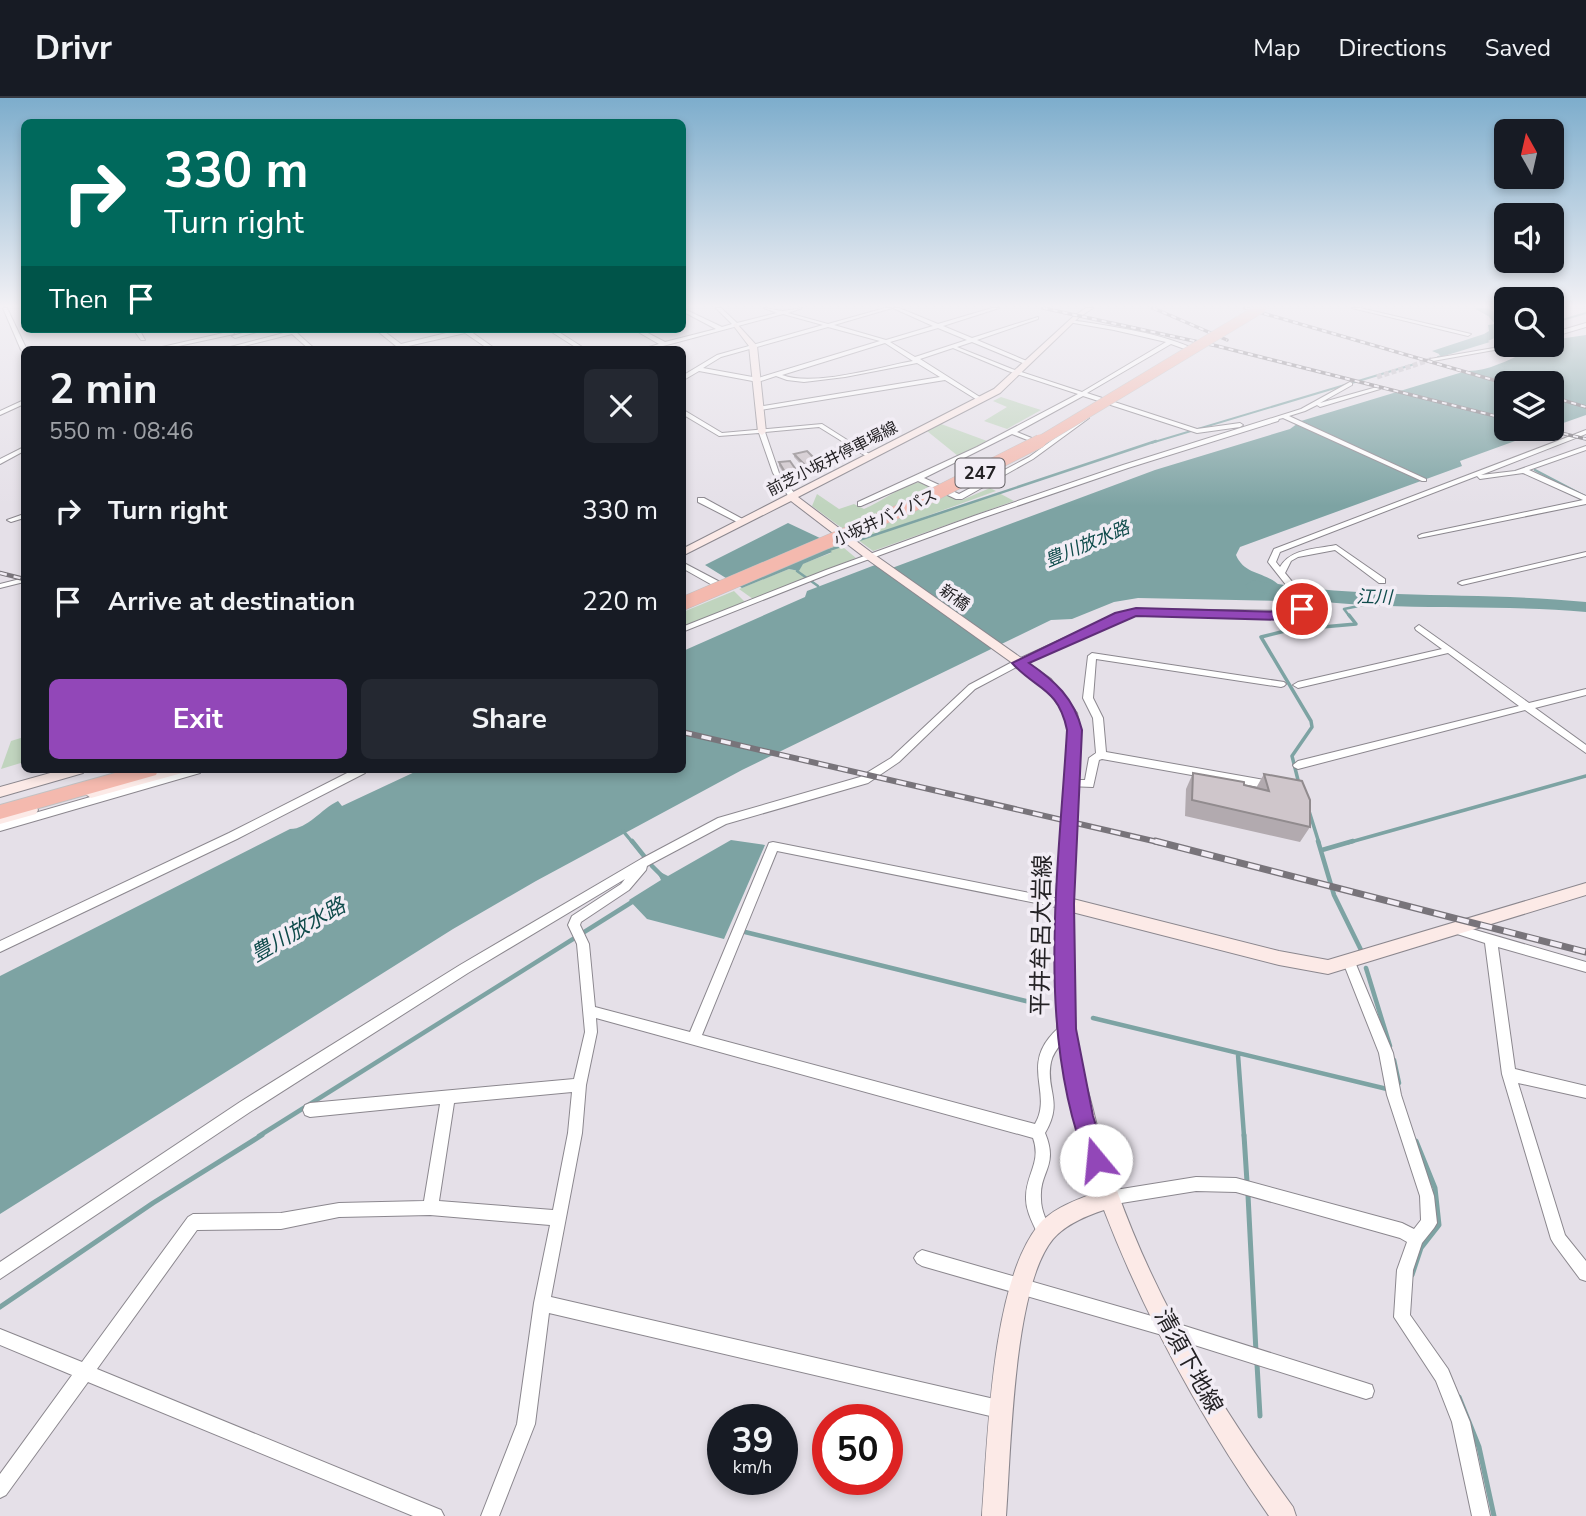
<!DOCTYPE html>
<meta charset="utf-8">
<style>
:root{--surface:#171b24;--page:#242831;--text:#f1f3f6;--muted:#9ea1a6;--line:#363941;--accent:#9247b8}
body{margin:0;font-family:"Nunito Sans","Noto Sans JP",sans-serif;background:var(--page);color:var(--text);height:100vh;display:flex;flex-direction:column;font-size:26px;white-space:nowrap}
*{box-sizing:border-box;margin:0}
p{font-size:23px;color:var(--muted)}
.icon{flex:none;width:38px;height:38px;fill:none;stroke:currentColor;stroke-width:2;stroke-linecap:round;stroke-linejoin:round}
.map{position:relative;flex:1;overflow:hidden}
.drawer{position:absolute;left:21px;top:248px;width:665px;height:427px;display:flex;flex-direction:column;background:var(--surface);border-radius:10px;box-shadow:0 4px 10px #0003}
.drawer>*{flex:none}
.hud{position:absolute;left:21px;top:21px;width:665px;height:214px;border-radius:10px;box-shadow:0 4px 10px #0003;background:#00695c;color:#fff;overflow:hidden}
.needle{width:46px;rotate:352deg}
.fabs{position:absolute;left:1494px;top:21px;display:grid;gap:14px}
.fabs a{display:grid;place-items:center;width:70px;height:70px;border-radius:10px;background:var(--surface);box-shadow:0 4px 10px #0003;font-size:35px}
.speed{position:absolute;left:707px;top:1306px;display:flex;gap:14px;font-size:35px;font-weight:700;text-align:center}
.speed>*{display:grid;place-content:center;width:91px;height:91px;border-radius:50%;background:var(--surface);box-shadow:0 4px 10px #0003;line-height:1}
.speed small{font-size:18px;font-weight:400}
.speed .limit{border:10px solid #d22;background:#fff;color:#111}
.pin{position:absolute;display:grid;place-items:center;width:60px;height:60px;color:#fff;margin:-30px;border:4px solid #fff;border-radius:50%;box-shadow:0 2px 7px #0007}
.me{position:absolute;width:77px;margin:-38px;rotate:343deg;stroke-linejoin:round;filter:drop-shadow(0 0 5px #0008)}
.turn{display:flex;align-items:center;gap:24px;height:147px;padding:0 28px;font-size:32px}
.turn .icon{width:91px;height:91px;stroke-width:2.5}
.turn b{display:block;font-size:49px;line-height:60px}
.then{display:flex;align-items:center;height:66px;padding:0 28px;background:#0003;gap:14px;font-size:26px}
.round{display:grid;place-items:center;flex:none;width:74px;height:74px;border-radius:10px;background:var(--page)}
.headline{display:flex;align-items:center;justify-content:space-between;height:119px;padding:0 28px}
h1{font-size:42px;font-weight:700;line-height:52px}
.primary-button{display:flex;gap:14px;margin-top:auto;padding:14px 28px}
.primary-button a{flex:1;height:80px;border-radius:10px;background:var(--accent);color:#fff;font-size:28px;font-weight:700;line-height:80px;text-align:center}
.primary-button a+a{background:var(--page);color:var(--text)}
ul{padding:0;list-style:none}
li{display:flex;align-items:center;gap:21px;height:91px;padding:0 28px}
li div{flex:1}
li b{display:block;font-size:26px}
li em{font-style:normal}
header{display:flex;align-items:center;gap:42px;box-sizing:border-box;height:98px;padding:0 35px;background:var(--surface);border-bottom:2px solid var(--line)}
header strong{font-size:33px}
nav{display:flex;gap:38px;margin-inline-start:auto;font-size:24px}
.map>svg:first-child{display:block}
</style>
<header>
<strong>Drivr</strong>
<nav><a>Map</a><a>Directions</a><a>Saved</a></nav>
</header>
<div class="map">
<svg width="1586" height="1418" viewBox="0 0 1586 1418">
<rect width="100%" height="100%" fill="#e5e0e8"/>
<path fill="#c0d4be" d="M1001,299L1041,312L1007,331L984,323L1007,309L993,303Z
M941,326L987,343L958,358L927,333Z
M919,384L962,402L990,390L996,393L866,440L999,395L1014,403L873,453L812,408L817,396L839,411L854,406L864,411C883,403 897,390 919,384Z
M838,445L856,460L753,501L739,491L789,471L799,473L802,466L831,455L827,450Z
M734,493L745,504L683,529V514Z
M24,639V664L1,671L11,643Z"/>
<path fill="#7da3a3" d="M1489,219L1507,223V234L1488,243L1490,244L1444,258L1432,253L1484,236L1489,233L1488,227L1495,226Z
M1586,237V317L1552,329V285H1507V331H1548L1460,363L1462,368L1240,449L1236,457C1244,477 1266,474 1279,487C1282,491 1285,498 1288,503L1138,500L1114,504L1072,521L1051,522L742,672L536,783L453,831L0,1116V878L290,731C308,731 321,711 338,703L342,708L419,672H682L683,553L805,499L807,493L875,467L884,473L1155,372L1290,331L1301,323L1466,273C1492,274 1517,256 1540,249L1538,247H1552V242Z
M788,425L822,441L818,444L832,454L803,466L799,473L789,471L742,490L705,467Z
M731,742L765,747L724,841L647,821L629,802L661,782L658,776L660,774L668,778Z"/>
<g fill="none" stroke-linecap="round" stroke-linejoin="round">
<path stroke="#7da3a3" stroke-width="2" d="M1552,225L1586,215
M1438,259L1443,258L1440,256
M1151,345L1415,266"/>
<path stroke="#7da3a3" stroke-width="2.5" d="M1535,372L1586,399
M829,452L1156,343
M797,473L818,488
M1350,519L1344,511L1388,502"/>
<path stroke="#7da3a3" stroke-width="3.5" d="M1299,686L1292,658L1312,629L1311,623L1261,539L1289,532L1356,526L1349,517
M1309,713L1319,745
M623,733L633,745
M1347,745L1586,678"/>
<path stroke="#7da3a3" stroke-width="4.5" d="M632,743L644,758
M1318,743L1334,797L1361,852
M1322,752L1353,743
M652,768L661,777
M745,834L1038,906
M1366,870L1390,948
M1093,920L1387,991
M1238,957L1244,1038
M1394,962L1399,985
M259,1038L632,804"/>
<path stroke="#7da3a3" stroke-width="5" d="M1244,1037L1247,1084
M1248,1097L1256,1254
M1412,1177L1421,1150L1439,1127L1435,1090L1416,1043
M0,1209L153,1105L262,1037
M1257,1266L1260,1318
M1459,1299L1479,1349L1494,1418"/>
<path fill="#7da3a3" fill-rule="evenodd" d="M1474,210H1487L1507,221V229Z
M1254,482C1364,503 1475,493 1586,504V514C1474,504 1358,518 1248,491L1245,487Z"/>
<path stroke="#bebac1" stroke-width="5" stroke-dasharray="5 2.5" stroke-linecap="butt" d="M1377,279L1433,261"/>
<defs>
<path id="street" d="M3,210H7L27,252L24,254L21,252Z
M682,210L722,229L732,226L716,210H721L737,225L777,215L764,210L783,213L802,210L788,215L828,226L885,210H892L834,227L886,242L933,228L893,210H899L938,226L992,210H999L943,228L972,240L1038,219V221L977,242L1029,264V266H1025L972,244L957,249L1012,271L1082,294L1166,244L1114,232L1068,224L1071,222C1108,228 1165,235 1198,253L1190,255V253L1171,246L1087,295L1197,331L1240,325L1243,327L1240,329L1197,335L1083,298L1017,334L1034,341V343H1030L1012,336L924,380L959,396L1029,359L1084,319L1089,320L1033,361L962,401H956L918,383L861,408H858V404L977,349L1078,296L1008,273L953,250L920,261L983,301V303H979L945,282L760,312L757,310L758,309L940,279L917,265L845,279L804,284L787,282L776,278L758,284L699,273L682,283V278L717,257L823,227L783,216L648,252H639L659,246L633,231H640L665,244L716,231L682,213ZM828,229L880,243L758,280L703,270L721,259ZM938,230L967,242L915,259L890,244ZM885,245L913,263C879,269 814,289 782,277Z
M1352,210H1360L1471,236L1468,238Z
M1586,225V229L1552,239V235Z
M133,231H139L145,242H141Z
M258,231H268L235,240L232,238Z
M299,231H308L297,235L316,252H310L292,236L228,252H219Z
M375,231H381L401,246L463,231H477L470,233L497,252H490L465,235L404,249L405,252L399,250L381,252L396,248Z
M547,231H554L587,252H580Z
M232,233L234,236L160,252H149Z
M1511,247H1522L1433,263L1430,261Z
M1350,284L1352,285V287L1320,305L1377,289L1380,291L1320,309L1317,307L1305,313L1289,318L1426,381V383H1422L1283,320L1279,321L1278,323L1128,370L979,421L831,475L682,534V529L826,472L974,418L1123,367L1301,311Z
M24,302V306L0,317V313Z
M682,311L722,335L822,326L874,359L869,360L819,329L765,334L779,375L798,400L791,402L773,375L759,335L719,338L682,316Z
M1586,332V336L1481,377L1515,373L1586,348V352L1529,372L1586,398V406L1419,440L1418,438L1422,436L1583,402L1523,375L1480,381L1477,378L1280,454L1276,464L1280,469C1291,450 1317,451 1336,447L1385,481V485H1379L1335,452L1298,459L1291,463L1285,475L1298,491L1306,511L1299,518L1137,517L1123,520L1022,566L975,591L899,664L868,685L726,726L647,768L646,772L629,792L581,824L580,827L589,846L595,909L690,934L769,745L773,744L1070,803L1072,806L1070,809L1066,811L777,753L702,937L1035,1026C1052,997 1024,971 1049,940C1054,934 1059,928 1066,925L1071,927L1072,931C1066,943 1054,950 1051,964C1045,992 1064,1003 1045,1035C1059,1069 1039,1073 1041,1101C1041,1113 1047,1124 1052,1134L1049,1139L1044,1142L1039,1139C1034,1127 1026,1114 1026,1101C1025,1077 1042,1065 1033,1040L596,920L597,934L586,987L582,1035L551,1199L1003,1303L1009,1306L1012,1312L1009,1318L1003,1321L549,1215L535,1326L499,1418H481L517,1326L534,1205L550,1127L430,1117L339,1119L281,1131L197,1132L97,1271L441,1412L444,1418H413L88,1284L6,1397L0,1400V1376L72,1277L0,1247V1231L82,1264L188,1119L193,1116L281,1115L339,1105L424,1103L440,1006L310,1019L305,1017L303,1012L305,1007L310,1005L574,981L585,934L577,846L568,827L572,818L621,786L625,781L468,875L250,1014L0,1181V1164L240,1004L460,867L641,761L718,720L860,679L891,660L969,587L1016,562L1117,516L1137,511L1294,513L1298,510L1290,492L1268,464L1274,451ZM572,994L568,1035L553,1112L439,1103L454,1005Z
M24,349V353L0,366V361Z
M698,400H704L748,424L741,426L698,404Z
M24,416V420L11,424L7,422Z
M1586,454V458L1462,487L1458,485L1462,483Z
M682,464L720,484L721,486L720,488H714L682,470Z
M24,480V484L0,490V486Z
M1419,527L1529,605L1586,591V597L1535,610L1586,647V655L1525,612L1298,671L1294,669L1293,667L1298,663L1519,608L1448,555L1298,590L1293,587L1298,584L1442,551L1416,532L1415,530Z
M1092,555L1284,584L1286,586L1284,588L1281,589L1096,561L1093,600L1103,620L1106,654L1270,683L1275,687L1274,690L1270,691L1102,661L1099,662L1093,689L1067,688L1066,685L1067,682H1085L1089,660L1096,655L1093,620L1083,600L1088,558Z
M184,672H201L200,675L0,733V725Z
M353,672H366L365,675L237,741L0,854V843L229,735Z
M1458,827L1586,864V874L1498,849L1515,971L1586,988V1000L1518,985L1565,1137L1586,1163V1183L1580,1181L1554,1146L1551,1141L1502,976L1485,845L1454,835L1452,832L1454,829Z
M1349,859L1353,860L1355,864L1393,955L1401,997L1434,1098L1437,1125L1434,1130L1422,1145L1413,1172L1410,1217L1448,1271L1470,1324L1490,1418H1472L1452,1324L1436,1283L1394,1219L1397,1172L1407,1144L1400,1140L1236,1094L1196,1093L1109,1107L1104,1105L1102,1100L1104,1095L1109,1093L1196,1079L1236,1080L1402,1125L1414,1131L1421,1122L1420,1098L1387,997L1379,955L1343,864L1345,860Z
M922,1152L1169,1223L1366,1285L1372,1287L1374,1293L1372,1299L1366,1301L1169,1239L922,1168L917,1165L914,1160L917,1155Z"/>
<path id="secondary" d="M1086,210H1093L1078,220L1000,295L798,399L872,455L1051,581L1077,615L1080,632L1073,801L1279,853L1328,862L1586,785V797L1328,876L1279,867L1072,814C1071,854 1071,896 1075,936C1078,960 1086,985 1092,1008C1127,1156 1204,1287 1293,1409L1296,1418H1269C1202,1322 1146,1221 1104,1112C1086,1118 1066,1126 1053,1141C1013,1189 1011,1353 1006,1418H982C988,1342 991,1189 1037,1129C1051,1110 1077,1102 1097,1094L1081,1042L1057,929V817L1068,632L1065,616L1043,587L864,459L791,403L682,458V451L994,291L1074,218Z
M736,225L757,248L766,334L762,337L758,334L749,248L733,227Z
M61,672H85L83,675L0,699V689Z
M159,672H184L182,675L91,700L84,695L86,691Z
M31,707L36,708L38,712L36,716L0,726V716Z"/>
<path id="highway" d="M126,672H158L156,677L0,721V707Z"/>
</defs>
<use href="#street" stroke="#8b878e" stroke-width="2"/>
<use href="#secondary" stroke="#8b878e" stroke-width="2"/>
<use href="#highway" stroke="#c2c1c2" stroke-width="2"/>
<use href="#street" fill="#fff" fill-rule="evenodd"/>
<use href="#secondary" fill="#fceae7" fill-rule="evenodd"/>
<use href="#highway" fill="#f4b9ae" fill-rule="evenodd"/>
<defs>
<path id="rail-far3" d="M1043,210L1217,248L1507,321
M1153,210L1227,242
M1245,210L1507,286
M1552,299L1586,309
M1544,331L1586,341"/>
<path id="rail-far2" d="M0,475L24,481"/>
<path id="rail-far1" d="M682,634L1162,745"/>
<path id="rail" d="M1155,743L1586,854"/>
</defs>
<use href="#rail-far3" stroke="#78747a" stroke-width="3.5"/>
<use href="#rail-far2" stroke="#78747a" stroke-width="4.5"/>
<use href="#rail-far1" stroke="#78747a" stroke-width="6"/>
<use href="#rail" stroke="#78747a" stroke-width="7"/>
<use href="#rail-far3" stroke="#f2edf5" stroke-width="2" stroke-dasharray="5" stroke-linecap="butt"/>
<use href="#rail-far2" stroke="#f2edf5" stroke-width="2.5" stroke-dasharray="7" stroke-linecap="butt"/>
<use href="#rail-far1" stroke="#f2edf5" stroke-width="3.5" stroke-dasharray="10" stroke-linecap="butt"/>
<use href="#rail" stroke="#f2edf5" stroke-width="4.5" stroke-dasharray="12" stroke-linecap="butt"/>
<defs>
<path id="highway-bridge-far1" d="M1037,345L1261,210"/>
<path id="highway-bridge" d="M682,506L911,408L1040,343"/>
</defs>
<use href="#highway-bridge-far1" stroke="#c2c1c2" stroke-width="11" stroke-linecap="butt"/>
<use href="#highway-bridge" stroke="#c2c1c2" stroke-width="14" stroke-linecap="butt"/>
<use href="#highway-bridge-far1" stroke="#f4b9ae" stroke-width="10"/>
<use href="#highway-bridge" stroke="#f4b9ae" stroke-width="13"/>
</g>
<path fill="#b2aaaf" d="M794,356L819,365V369L806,372L794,359Z
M779,364L801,379V383L789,384L779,368Z
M1193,675L1256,690L1264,676L1310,729L1300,744L1185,718L1186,691Z"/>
<path fill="#918b8e" d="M819,365V369L806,372V368Z
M801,379V383L789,384V381Z"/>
<path fill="#cfc6cb" stroke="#918b8e" stroke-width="2" d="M807,353L819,365L806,368L794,356Z
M790,363L801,379L789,381L779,364Z
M1193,675L1244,684V687L1269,693L1264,676L1302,683L1310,702V729L1192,702Z"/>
<linearGradient id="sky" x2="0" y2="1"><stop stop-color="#7dadcc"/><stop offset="0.51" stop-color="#f3f1f5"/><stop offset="1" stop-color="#f3f1f5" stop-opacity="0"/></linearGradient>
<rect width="1586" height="408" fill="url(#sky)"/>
<path fill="#9247b8" stroke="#5f2e78" stroke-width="2" d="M1302,508L1308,511L1301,519L1286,522L1136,518L1029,565C1055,583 1074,600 1082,632L1074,806L1076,931L1093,1018L1107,1062L1104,1069L1096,1073L1089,1069C1034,937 1059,771 1067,632C1058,589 1036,592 1012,565L1115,515L1136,510L1286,514Z"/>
<g text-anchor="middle" stroke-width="7" stroke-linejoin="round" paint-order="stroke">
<g font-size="16" fill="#242225" stroke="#f2edf5">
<text transform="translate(832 360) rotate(-27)" y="6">前芝小坂井停車場線</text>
<text transform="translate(885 419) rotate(-25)" y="6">小坂井バイパス</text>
<text transform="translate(955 499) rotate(36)" y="6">新橋</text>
</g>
<rect fill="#f2edf5" stroke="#625f63" stroke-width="2" x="955.5" y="360.5" width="49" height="29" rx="5"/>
<g font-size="18" font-weight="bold" fill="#242225">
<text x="980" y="381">247</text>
</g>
<g font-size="18" font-style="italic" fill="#0f4b4b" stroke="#f2edf5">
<text transform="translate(1087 446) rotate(-23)" y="6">豊川放水路</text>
<text transform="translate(1374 499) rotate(1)" y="6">江川</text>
</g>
<g font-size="21" font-style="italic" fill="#0f4b4b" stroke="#f2edf5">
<text transform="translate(298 832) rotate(-30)" y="7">豊川放水路</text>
</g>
<g font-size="23" fill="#242225" stroke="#f2edf5">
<text transform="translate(1041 837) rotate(-89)" y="8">平井牟呂大岩線</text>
<text transform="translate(1189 1263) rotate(61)" y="8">清須下地線</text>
</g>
</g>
</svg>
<div class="fabs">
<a><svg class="needle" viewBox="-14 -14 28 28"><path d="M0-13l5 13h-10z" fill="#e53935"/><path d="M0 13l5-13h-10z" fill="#9ea1a6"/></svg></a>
<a><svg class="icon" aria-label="sound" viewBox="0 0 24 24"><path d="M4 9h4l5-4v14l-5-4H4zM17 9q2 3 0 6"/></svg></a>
<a><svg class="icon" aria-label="search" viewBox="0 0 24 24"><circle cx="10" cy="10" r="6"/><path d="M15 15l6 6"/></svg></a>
<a><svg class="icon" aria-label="layers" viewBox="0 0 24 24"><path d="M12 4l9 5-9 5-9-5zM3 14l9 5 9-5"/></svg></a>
</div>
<div class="speed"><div>39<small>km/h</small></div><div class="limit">50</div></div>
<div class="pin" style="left:1302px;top:511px;background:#d93025"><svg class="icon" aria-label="arrive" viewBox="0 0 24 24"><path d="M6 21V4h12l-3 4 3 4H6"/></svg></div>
<svg class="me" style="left:1096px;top:1062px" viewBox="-20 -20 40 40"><circle r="19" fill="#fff"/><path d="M0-13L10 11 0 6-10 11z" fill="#9247b8"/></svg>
<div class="hud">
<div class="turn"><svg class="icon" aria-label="right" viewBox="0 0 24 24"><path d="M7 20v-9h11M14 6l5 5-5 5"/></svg><div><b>330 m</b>Turn right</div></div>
<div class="then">Then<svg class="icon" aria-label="arrive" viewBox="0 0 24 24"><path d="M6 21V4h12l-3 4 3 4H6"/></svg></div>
</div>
<section class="drawer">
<div class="headline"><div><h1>2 min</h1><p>550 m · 08:46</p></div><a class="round"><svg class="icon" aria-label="close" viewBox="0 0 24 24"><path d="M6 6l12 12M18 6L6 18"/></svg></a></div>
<ul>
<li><svg class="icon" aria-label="right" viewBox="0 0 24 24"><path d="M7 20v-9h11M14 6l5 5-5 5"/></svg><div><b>Turn right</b></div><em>330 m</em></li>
<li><svg class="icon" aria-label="arrive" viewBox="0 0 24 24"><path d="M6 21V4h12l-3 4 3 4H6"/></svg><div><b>Arrive at destination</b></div><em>220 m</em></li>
</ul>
<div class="primary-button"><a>Exit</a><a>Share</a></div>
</section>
</div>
